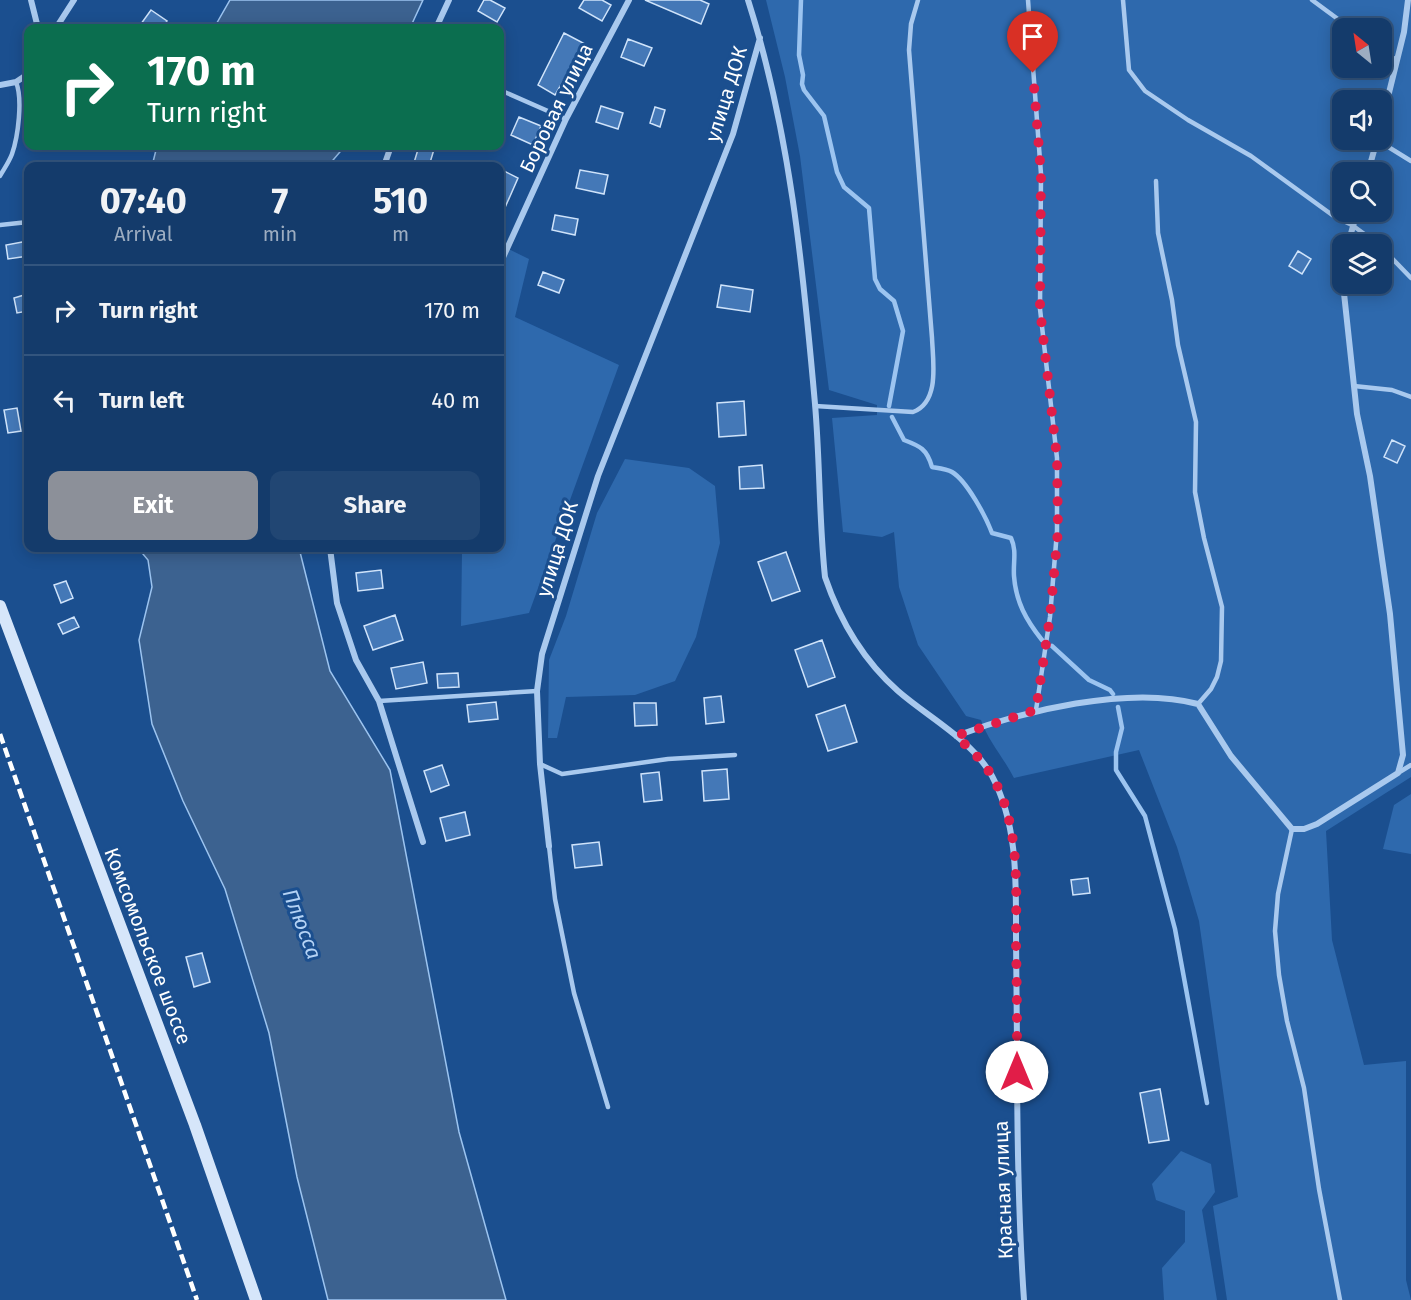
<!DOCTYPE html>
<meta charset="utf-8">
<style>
:root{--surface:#143b6b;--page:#214673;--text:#f1f3f6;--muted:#9dadc1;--line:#33557e;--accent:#8c9099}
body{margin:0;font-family:"Fira Sans",sans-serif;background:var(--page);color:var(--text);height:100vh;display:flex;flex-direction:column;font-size:22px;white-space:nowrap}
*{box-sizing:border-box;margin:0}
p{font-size:20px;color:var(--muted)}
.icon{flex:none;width:33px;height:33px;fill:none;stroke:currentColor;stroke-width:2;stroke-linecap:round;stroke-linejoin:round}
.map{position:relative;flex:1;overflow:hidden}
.drawer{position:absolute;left:24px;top:162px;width:480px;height:390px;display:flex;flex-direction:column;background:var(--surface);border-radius:12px;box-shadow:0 3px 15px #0003,0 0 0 2px var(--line)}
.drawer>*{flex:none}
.banner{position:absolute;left:24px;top:24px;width:480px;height:126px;border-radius:12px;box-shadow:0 3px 15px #0003,0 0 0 2px var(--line);background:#0b6e4f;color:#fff;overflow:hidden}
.needle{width:39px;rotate:330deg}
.tools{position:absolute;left:1332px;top:18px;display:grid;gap:12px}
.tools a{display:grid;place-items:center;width:60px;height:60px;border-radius:12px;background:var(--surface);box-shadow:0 3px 15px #0003,0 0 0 2px var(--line);font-size:30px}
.pin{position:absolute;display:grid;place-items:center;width:51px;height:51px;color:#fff;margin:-62px -26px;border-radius:50% 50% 50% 0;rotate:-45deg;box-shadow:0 0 6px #0007}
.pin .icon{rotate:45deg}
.me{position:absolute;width:66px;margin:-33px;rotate:0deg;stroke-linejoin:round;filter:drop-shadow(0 0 4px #0008)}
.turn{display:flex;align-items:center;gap:21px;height:126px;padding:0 24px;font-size:27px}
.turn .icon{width:78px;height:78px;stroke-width:2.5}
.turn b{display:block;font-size:42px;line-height:51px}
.eta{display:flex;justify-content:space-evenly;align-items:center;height:102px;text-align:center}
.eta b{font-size:36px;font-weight:700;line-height:42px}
.action{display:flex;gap:12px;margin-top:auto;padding:12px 24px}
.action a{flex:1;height:69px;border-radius:12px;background:var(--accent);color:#fff;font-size:24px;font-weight:700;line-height:69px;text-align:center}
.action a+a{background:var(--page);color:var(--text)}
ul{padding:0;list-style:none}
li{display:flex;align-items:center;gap:18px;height:90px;padding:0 24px;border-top:2px solid var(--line)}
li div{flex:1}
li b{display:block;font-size:22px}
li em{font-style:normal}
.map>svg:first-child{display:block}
</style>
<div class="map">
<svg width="1411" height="1300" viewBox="0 0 1411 1300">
<rect width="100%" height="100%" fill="#1b4f8f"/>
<path fill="#2e69ad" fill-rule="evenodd" d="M766,0H1411V777L1326,831L1332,940L1364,1065L1406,1061V1280L1411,1300H1227L1213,1206L1238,1197L1199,921L1177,847L1139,750L1014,778C1004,758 988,741 981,720L966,716L918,645L899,587L894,532L882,537L843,532L832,418L877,415V405L829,390L800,156L785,77ZM1342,28H1382V68H1342ZM1342,100H1382V140H1342ZM1342,172H1382V212H1342ZM1342,244H1382V284H1342Z
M500,245L529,259L515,317L619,365L529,613L461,626L462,552L455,548H500Z
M625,459L689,468L715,486L720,543L696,637L675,681L635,695L566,697L557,738H548L549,660L566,616L597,513Z
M1411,794V854L1383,849L1394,805Z
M1181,1151L1211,1164L1215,1192L1202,1210L1217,1300H1164L1162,1268L1185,1242V1211L1156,1200L1152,1184Z"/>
<path fill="#3c6290" stroke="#9cc4f0" stroke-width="1.5" d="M230,0H423L410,28H214Z
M157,146H345L328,166H152Z
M138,548H299L330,671L390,770L459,1132L506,1300H328L297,1177L269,1033L225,889L183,801L152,724L139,640L152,587L148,560Z"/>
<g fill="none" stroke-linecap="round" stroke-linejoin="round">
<path stroke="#9cc4f0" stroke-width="4.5" d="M801,0L799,55L803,75L802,84L804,90L824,116L837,172L844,187L869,208L875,279L880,289L894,301L903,331L889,406
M892,417L904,440C920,446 927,449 932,467C938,468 947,469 952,472C967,481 986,517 992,533L1011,538C1017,551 1013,562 1014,576C1016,602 1026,620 1042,640
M1052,646L1089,680L1110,690L1113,694
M1118,707L1122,728L1116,752V770L1145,816L1175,929L1207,1103"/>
</g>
<path fill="#4478b7" stroke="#cfe3fa" stroke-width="1.5" d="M484,0H490L505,8L497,22L478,11Z
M584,0H602L611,5L602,21L579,8Z
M645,0H700L709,4L701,24Z
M151,10L167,21L162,28H138Z
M564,33L587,45L577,63L574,62L555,95L538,85Z
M628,39L652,48L644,66L621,57Z
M601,106L623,113L618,129L596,122Z
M655,107L665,110L660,127L650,123Z
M519,117L541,126L533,145L511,135Z
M419,146H435L429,166H413Z
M500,169L518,178L500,219Z
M580,170L608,175L604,194L576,188Z
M555,215L578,219L575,235L552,230Z
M28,241V256L8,259L6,245Z
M1298,251L1311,259L1302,274L1289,266Z
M543,272L564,280L559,293L538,285Z
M721,285L753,290L750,312L717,307Z
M24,295L28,311L17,313L14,298Z
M744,401L746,435L719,437L717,403Z
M17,408L21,431L8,433L4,410Z
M1392,440L1405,446L1397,463L1384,457Z
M762,465L764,488L740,489L739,467Z
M786,552L800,591L772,601L758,562Z
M381,570L383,588L358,591L356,573Z
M66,581L73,598L61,603L54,585Z
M395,615L403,640L373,650L364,626Z
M74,617L79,627L63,634L58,624Z
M822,640L835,677L808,687L795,650Z
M423,662L427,683L396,689L391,668Z
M458,673L459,687L438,688L437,674Z
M721,696L724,722L706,724L704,698Z
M496,702L498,719L469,722L467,705Z
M634,703H656L657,725L635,726Z
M845,705L857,742L828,751L816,715Z
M442,765L449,785L431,792L424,771Z
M727,769L729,799L704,801L702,771Z
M659,772L662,800L644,802L641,774Z
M465,812L470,835L446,841L440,818Z
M599,842L602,865L575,868L572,845Z
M1088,878L1090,893L1073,895L1071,880Z
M202,953L210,982L194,987L186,957Z
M1160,1089L1169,1140L1149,1143L1140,1093Z"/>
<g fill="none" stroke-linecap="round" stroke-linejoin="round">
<path stroke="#a9c9ee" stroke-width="4.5" d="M1028,0L1041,174L1040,309L1057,458V531L1050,617L1036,710
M1123,0L1129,70L1145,91L1188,120L1251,156L1335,217L1352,225L1378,244
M1312,0L1350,28
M1382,52L1397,60
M500,90L566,119
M1377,140L1411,161
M0,176C4,169 9,162 12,154C18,137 23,99 16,82
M1156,181L1158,233L1172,300L1178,345L1196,422L1195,492L1204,538L1222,607L1221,661L1217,677L1211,689L1198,704
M0,225L28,222
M1382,248L1411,278
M1354,386L1392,390L1411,397
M815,406L913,412C940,402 933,362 932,338L909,50L911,24L918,0
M379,701L537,691
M540,764L562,774L668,759L735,755
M1398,773L1411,765
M1292,829L1278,894L1275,931L1279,975L1287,1021L1304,1088L1319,1189L1340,1300
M549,846L555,899L574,993L608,1107"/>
<path stroke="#a9c9ee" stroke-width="6" d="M31,0L38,28
M748,0C790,131 803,268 815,404C820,462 819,520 825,577C840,621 863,660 898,691C929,718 971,739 992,776C1018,825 1016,882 1016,936C1016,972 1017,1009 1017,1045C1017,1130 1018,1215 1024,1300
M56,28L74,0
M436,28L449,0
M0,85L16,82L28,74
M1382,121L1404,32L1408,0
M384,166L391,146
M1368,172L1377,140
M1348,244L1357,212
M500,264L566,119L629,0
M330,548L337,603L356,660L379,701L423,842
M956,736C1022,711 1129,685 1198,704L1231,756L1292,829H1304L1317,824L1398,773L1403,755L1390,614L1370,476L1357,414L1343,284
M549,846L540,764L537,691L542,654L598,476L733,134L760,38"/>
<path stroke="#d6e6fa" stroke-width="12" d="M0,606L195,1125L256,1300"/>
<path stroke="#fff" stroke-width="4.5" stroke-dasharray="10 4.5" stroke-linecap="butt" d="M0,734L197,1300"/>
</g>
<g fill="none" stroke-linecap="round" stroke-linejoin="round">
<path stroke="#e11d48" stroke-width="10" stroke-dasharray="0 18" d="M1017,1072C1017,1029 1017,987 1016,944C1016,888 1021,822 990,773C981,759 969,748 956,736L1036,710L1050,617L1058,531L1057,458L1040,309L1041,174L1033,73"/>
</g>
<g text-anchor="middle" stroke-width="6" stroke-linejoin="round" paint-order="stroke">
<g font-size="20" fill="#fff" stroke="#1b4f8f">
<text transform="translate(726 94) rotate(-73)" y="7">улица ДОК</text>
<text transform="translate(556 108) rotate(-64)" y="7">Боровая улица</text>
<text transform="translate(557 549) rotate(-73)" y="7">улица ДОК</text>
<text transform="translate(148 946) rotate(69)" y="7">Комсомольское шоссе</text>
<text transform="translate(1003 1190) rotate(-92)" y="7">Красная улица</text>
</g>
<g font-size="21" font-style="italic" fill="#b5d3f5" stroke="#1b4f8f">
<text transform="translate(302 924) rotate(69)" y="7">Плюсса</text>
</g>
</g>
</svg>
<div class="tools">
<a><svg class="needle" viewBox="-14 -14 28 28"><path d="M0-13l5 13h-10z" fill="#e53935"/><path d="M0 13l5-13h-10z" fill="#9dadc1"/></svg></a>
<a><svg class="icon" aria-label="sound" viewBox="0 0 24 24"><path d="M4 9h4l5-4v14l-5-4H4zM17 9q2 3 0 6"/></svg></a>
<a><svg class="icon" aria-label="search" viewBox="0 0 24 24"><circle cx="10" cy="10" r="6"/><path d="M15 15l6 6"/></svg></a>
<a><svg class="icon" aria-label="layers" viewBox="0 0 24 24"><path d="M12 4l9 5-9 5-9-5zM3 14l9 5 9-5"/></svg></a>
</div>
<div class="pin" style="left:1033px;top:73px;background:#d93025"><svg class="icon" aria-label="arrive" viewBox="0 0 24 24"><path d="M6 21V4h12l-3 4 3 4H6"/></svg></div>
<svg class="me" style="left:1017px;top:1072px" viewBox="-20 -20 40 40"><circle r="19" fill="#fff"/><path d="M0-13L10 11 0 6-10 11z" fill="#e11d48"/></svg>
<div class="banner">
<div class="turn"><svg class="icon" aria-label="right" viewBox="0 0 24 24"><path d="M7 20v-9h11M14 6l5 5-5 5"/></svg><div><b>170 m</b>Turn right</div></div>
</div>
<section class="drawer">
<div class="eta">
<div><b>07:40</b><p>Arrival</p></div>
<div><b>7</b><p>min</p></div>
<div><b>510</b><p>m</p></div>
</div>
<ul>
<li><svg class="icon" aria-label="right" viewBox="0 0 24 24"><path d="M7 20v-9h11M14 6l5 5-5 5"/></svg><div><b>Turn right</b></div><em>170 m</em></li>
<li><svg class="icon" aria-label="left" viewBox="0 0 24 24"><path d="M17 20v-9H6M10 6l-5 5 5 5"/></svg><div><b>Turn left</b></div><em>40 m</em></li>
</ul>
<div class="action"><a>Exit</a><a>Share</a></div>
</section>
</div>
